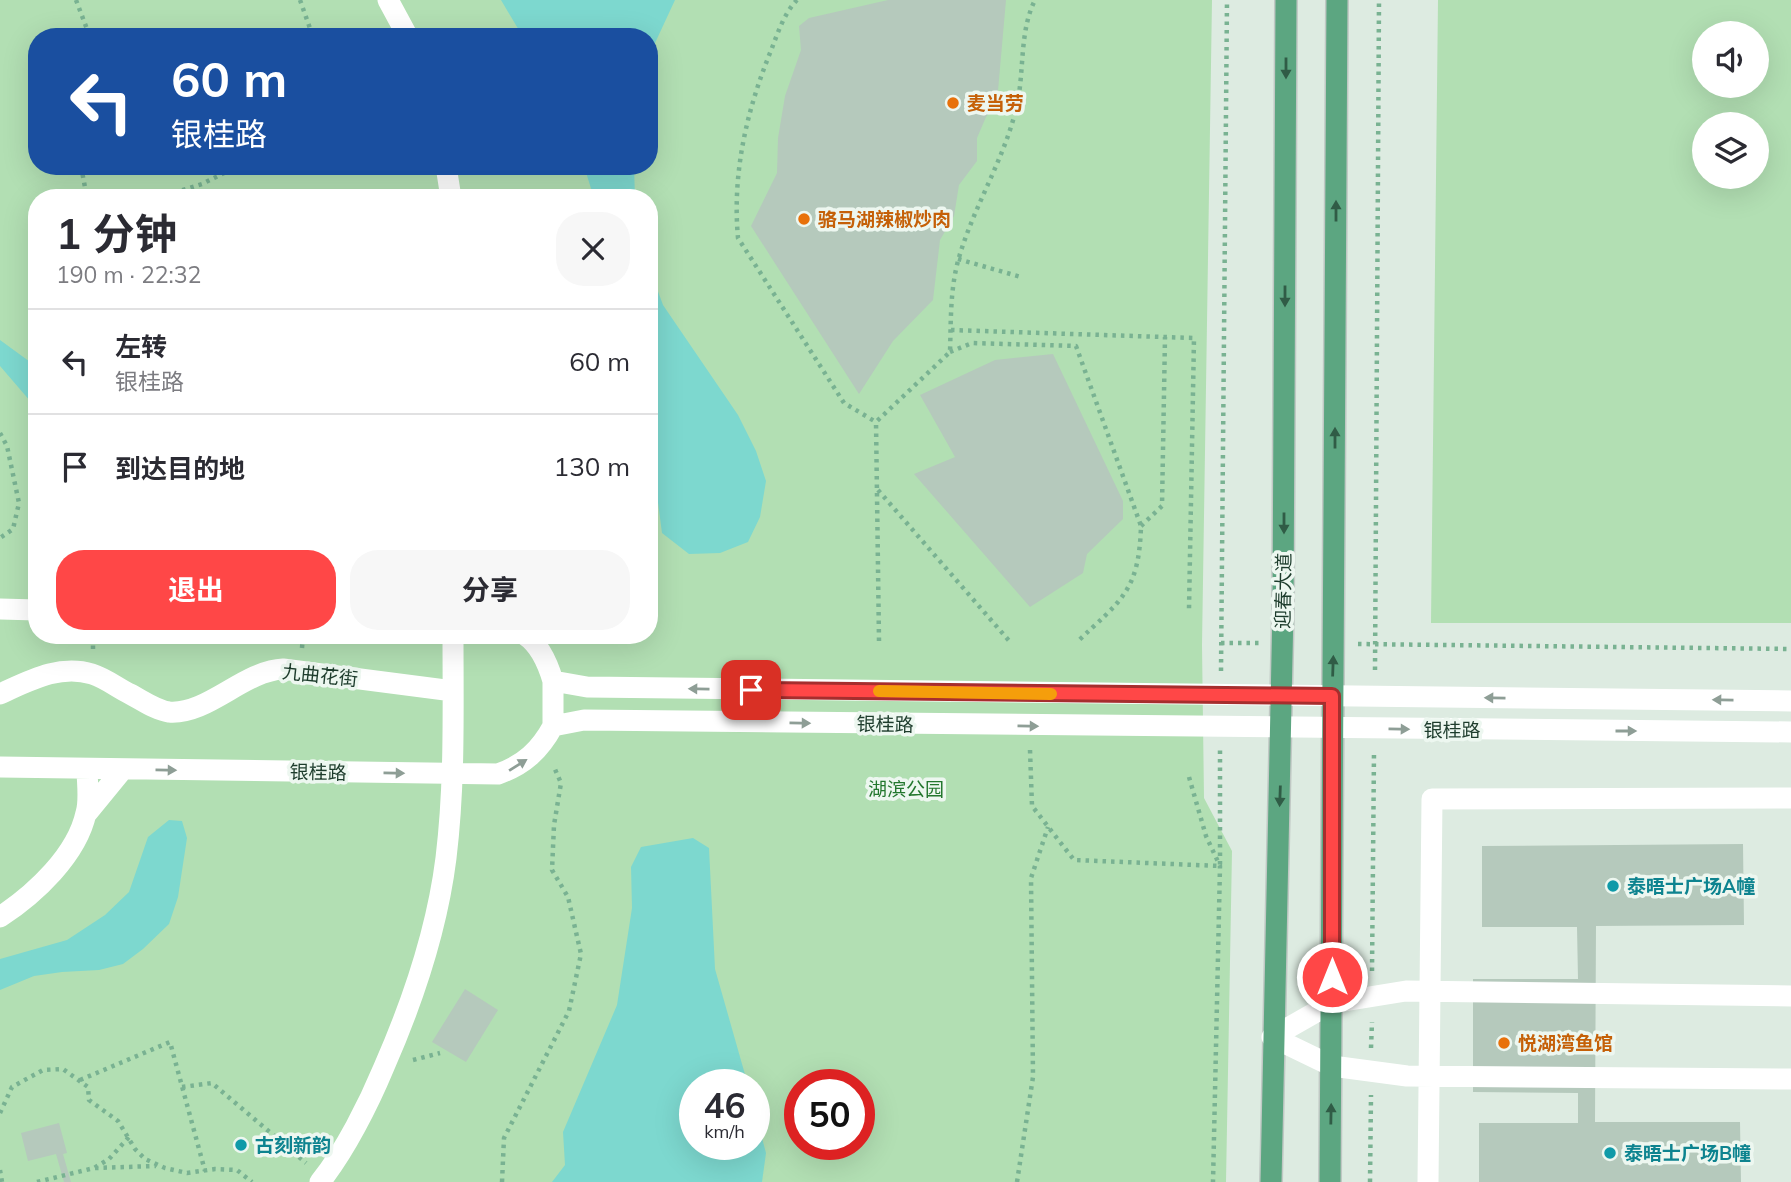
<!DOCTYPE html>
<html lang="zh">
<meta charset="utf-8">
<style>
:root{--surface:#fff;--page:#f7f7f7;--text:#2b2b33;--muted:#7c7c81;--line:#e1e1e2;--accent:#ff4747}
body{margin:0;font-family:Mulish,"Noto Sans SC",sans-serif;background:var(--page);color:var(--text);height:100vh;display:flex;flex-direction:column;font-size:26px;white-space:nowrap}
*{box-sizing:border-box;margin:0}
p{font-size:23px;color:var(--muted)}
.icon{flex:none;width:38px;height:38px;fill:none;stroke:currentColor;stroke-width:2;stroke-linecap:round;stroke-linejoin:round}
.map{position:relative;flex:1;overflow:hidden}
.drawer{position:absolute;left:28px;top:189px;width:630px;height:455px;display:flex;flex-direction:column;background:var(--surface);border-radius:28px;box-shadow:0 7px 28px #0002}
.drawer>*{flex:none}
.hud{position:absolute;left:28px;top:28px;width:630px;height:147px;border-radius:28px;box-shadow:0 7px 28px #0002;background:#1a4fa0;color:#fff;overflow:hidden}
.controls{position:absolute;left:1692px;top:21px;display:grid;gap:14px}
.controls a{display:grid;place-items:center;width:77px;height:77px;border-radius:50%;background:var(--surface);box-shadow:0 7px 28px #0002;font-size:35px}
.speed{position:absolute;left:679px;top:1069px;display:flex;gap:14px;font-size:35px;font-weight:700;text-align:center}
.speed>*{display:grid;place-content:center;width:91px;height:91px;border-radius:50%;background:var(--surface);box-shadow:0 7px 28px #0002;line-height:1}
.speed small{font-size:18px;font-weight:400}
.speed .limit{border:10px solid #d22;background:#fff;color:#111}
.pin{position:absolute;display:grid;place-items:center;width:60px;height:60px;color:#fff;margin:-30px;border-radius:14px;box-shadow:0 4px 10px #0006}
.me{position:absolute;width:77px;margin:-38px;rotate:0deg;stroke-linejoin:round;filter:drop-shadow(0 0 5px #0008)}
.turn{display:flex;align-items:center;gap:24px;height:147px;padding:0 28px;font-size:32px}
.turn .icon{width:91px;height:91px;stroke-width:2.5}
.turn b{display:block;font-size:49px;line-height:60px}
.round{display:grid;place-items:center;flex:none;width:74px;height:74px;border-radius:28px;background:var(--page)}
.head{display:flex;align-items:center;justify-content:space-between;height:119px;padding:0 28px}
h1{font-size:42px;font-weight:700;line-height:52px}
.cta{display:flex;gap:14px;margin-top:auto;padding:14px 28px}
.cta a{flex:1;height:80px;border-radius:28px;background:var(--accent);color:#fff;font-size:28px;font-weight:700;line-height:80px;text-align:center}
.cta a+a{background:var(--page);color:var(--text)}
ul{padding:0;list-style:none}
li{display:flex;align-items:center;gap:21px;height:105px;padding:0 28px;border-top:2px solid var(--line)}
li div{flex:1}
li b{display:block;font-size:26px}
li em{font-style:normal}
.map>svg:first-child{display:block}
</style>
<div class="map">
<svg width="1791" height="1182" viewBox="0 0 1791 1182">
<rect width="100%" height="100%" fill="#ddebe1"/>
<path fill="#b2dfb3" fill-rule="evenodd" d="M0,0H1212L1202,645L1204,798L1232,851L1226,1182H0ZM37,37H649V166H37ZM37,198H649V635H37ZM695,1085H754V1144H695ZM800,1085H859V1144H800Z
M1438,0H1791V623H1431ZM1704,33H1757V86H1704ZM1704,124H1757V177H1704Z"/>
<path fill="#7dd8cf" d="M501,0H675L649,56V37H523Z
M584,166H634L635,198H594Z
M649,267L663,305L738,415L756,451L766,481L760,517L748,542L720,553L689,554L662,533L649,433Z
M0,340L37,367V409L0,366Z
M169,820L182,821L187,838L178,897L169,924L143,949L123,964L99,970L62,972L34,976L0,990V959L67,940L105,915L129,892L148,837Z
M693,838L709,848L715,969L748,1085H695V1144H754V1108L766,1153L762,1182H552L565,1165L563,1132L617,1005L632,908L631,867L641,847Z"/>
<path fill="#b5c9bc" d="M888,0H1006L997,102L986,117L977,138V161L959,185L954,216L940,240L933,300L893,341L859,394L751,226L777,173L778,138L785,96L801,50L799,26L809,18Z
M1053,354L1123,501V519L1087,554L1083,573L1030,607L914,474L955,457L920,395L995,360Z
M1743,844L1744,925L1596,926L1595,1122H1740L1741,1182H1479V1123H1578V1093L1473,1092V979H1578L1577,927H1482V846Z
M465,989L498,1010L466,1062L432,1042Z
M59,1123L67,1153L63,1154L71,1182H64L56,1154L28,1161L21,1133Z"/>
<g fill="none" stroke-linecap="round" stroke-linejoin="round">
<defs>
<path id="major" d="M1271,1182L1283,609L1286,0
M1330,1182L1337,0"/>
</defs>
<use href="#major" stroke="#c0c8c4" stroke-width="24"/>
<path stroke="#79b292" stroke-width="4.5" stroke-dasharray="3.5 5" stroke-linecap="butt" d="M76,0L90,37
M300,0L313,37
M797,0C785,12 778,32 772,48C747,109 732,172 738,238L844,403L876,422
M81,166L87,198
M158,198L202,184L238,166
M958,259L1021,277
M951,330L1194,338L1189,609
M950,352L972,343L1076,346L1141,526C1139,592 1121,600 1076,643
M0,433L7,446L19,503L13,529L0,538
M878,490L1011,643
M1141,526L1162,506L1165,337
M879,641L876,422L950,352C951,321 950,291 958,261C973,206 1007,156 1018,100C1024,67 1020,30 1035,0
M1221,643H1259
M1358,644L1791,649
M302,648L303,635
M93,649V635
M1375,670L1379,0
M1221,671L1227,0
M1030,750L1032,806L1074,860L1220,866V750
M1189,777L1206,836L1220,866L1213,1182
M1372,971L1374,752
M1371,1048L1372,1022
M413,1060L440,1053
M80,1080L170,1042L205,1171
M182,1087L212,1083L306,1163
M0,1113L12,1087L43,1070L63,1069L88,1087L89,1100L118,1121L135,1149L145,1159L165,1168L187,1173L215,1169L237,1170L252,1182
M95,1168L156,1166
M0,1170L2,1182
M37,1182L94,1168L109,1159L129,1137
M502,1182L504,1138L569,1011L581,954L568,897L552,870L554,825L561,783L554,767
M1017,1182L1033,1077L1031,878L1048,827
M1370,1182L1371,1095"/>
<path stroke="#fff" stroke-width="21" d="M388,0L408,37
M446,166L451,198
M0,609L37,610
M525,635C540,645 548,664 553,681L587,687L1791,701
M0,694C29,681 59,664 92,674C105,678 118,688 130,694C142,700 155,710 169,712C208,715 243,671 283,669L453,691
M553,726V681
M0,767L498,774C524,765 540,750 553,726L584,720L1791,732
M87,813L123,769
M0,917C35,894 77,855 86,813C90,800 87,782 87,769
M1272,1037L1332,1003L1406,991L1791,996
M1272,1037L1332,1066L1407,1076L1791,1079
M320,1182C345,1151 369,1103 384,1067C413,1001 437,930 446,858C455,784 453,710 453,635
M1428,1182L1432,799L1791,798"/>
<use href="#major" stroke="#5ca681" stroke-width="21"/>
</g>
<defs><path id="oneway-solid" d="M-6-.8H1V-3.2L6.5 0L1 3.2V.8H-6Z" transform="scale(1.75)"/></defs>
<g fill="#305c46">
<use href="#oneway-solid" transform="translate(1286 68) rotate(90)"/>
<use href="#oneway-solid" transform="translate(1336 211) rotate(-90)"/>
<use href="#oneway-solid" transform="translate(1285 296) rotate(90)"/>
<use href="#oneway-solid" transform="translate(1335 438) rotate(-90)"/>
<use href="#oneway-solid" transform="translate(1284 523) rotate(90)"/>
<use href="#oneway-solid" transform="translate(1333 666) rotate(-88)"/>
<use href="#oneway-solid" transform="translate(1280 796) rotate(92)"/>
<use href="#oneway-solid" transform="translate(1331 1114) rotate(-89)"/>
</g>
<g fill="#8e9e96">
<use href="#oneway-solid" transform="translate(699 689) rotate(-179)"/>
<use href="#oneway-solid" transform="translate(1495 698) rotate(-179)"/>
<use href="#oneway-solid" transform="translate(1723 700) rotate(-179)"/>
<use href="#oneway-solid" transform="translate(800 723) rotate(1)"/>
<use href="#oneway-solid" transform="translate(1028 726) rotate(1)"/>
<use href="#oneway-solid" transform="translate(1399 729) rotate(1)"/>
<use href="#oneway-solid" transform="translate(1626 731)"/>
<use href="#oneway-solid" transform="translate(518 765) rotate(-32)"/>
<use href="#oneway-solid" transform="translate(166 770) rotate(1)"/>
<use href="#oneway-solid" transform="translate(394 773) rotate(1)"/>
</g>
<g fill="none" stroke-linecap="round" stroke-linejoin="round">
<defs>
<path id="route" d="M751,690L1332,696V977"/>
</defs>
<use href="#route" stroke="#a62e2e" stroke-width="18"/>
<use href="#route" stroke="#ff4747" stroke-width="12"/>
<path stroke="#f59e0b" stroke-width="12" d="M879,691L1051,694"/>
</g>
<g fill="#e8710a" stroke="#edf7f0" stroke-width="2.5">
<circle cx="953" cy="103" r="7"/>
<circle cx="804" cy="219" r="7"/>
<circle cx="1504" cy="1043" r="7"/>
</g>
<g fill="#0f9aa8" stroke="#edf7f0" stroke-width="2.5">
<circle cx="1613" cy="886" r="7"/>
<circle cx="241" cy="1145" r="7"/>
<circle cx="1610" cy="1153" r="7"/>
</g>
<g text-anchor="middle" stroke-width="7" stroke-linejoin="round" paint-order="stroke">
<g font-size="19" font-weight="bold" fill="#c56008" stroke="#edf7f0" text-anchor="start">
<text x="967" y="110">麦当劳</text>
<text x="818" y="226">骆马湖辣椒炒肉</text>
<text x="1518" y="1050">悦湖湾鱼馆</text>
</g>
<g font-size="19" fill="#1d3c2c" stroke="#edf7f0">
<text transform="translate(1283 591) rotate(-89)" y="7">迎春大道</text>
<text transform="translate(320 675) rotate(6)" y="7">九曲花街</text>
<text transform="translate(885 724) rotate(1)" y="7">银桂路</text>
<text x="1452" y="737">银桂路</text>
<text transform="translate(318 772) rotate(1)" y="7">银桂路</text>
</g>
<g font-size="19" fill="#23772e" stroke="#edf7f0">
<text x="906" y="796">湖滨公园</text>
</g>
<g font-size="19" font-weight="bold" fill="#0d838f" stroke="#edf7f0" text-anchor="start">
<text x="1627" y="893">泰晤士广场A幢</text>
<text x="255" y="1152">古刻新韵</text>
<text x="1624" y="1160">泰晤士广场B幢</text>
</g>
</g>
</svg>
<div class="controls">
<a><svg class="icon" aria-label="sound" viewBox="0 0 24 24"><path d="M4 9h4l5-4v14l-5-4H4zM17 9q2 3 0 6"/></svg></a>
<a><svg class="icon" aria-label="layers" viewBox="0 0 24 24"><path d="M12 4l9 5-9 5-9-5zM3 14l9 5 9-5"/></svg></a>
</div>
<div class="speed"><div>46<small>km/h</small></div><div class="limit">50</div></div>
<div class="pin" style="left:751px;top:690px;background:#d93025"><svg class="icon" aria-label="arrive" viewBox="0 0 24 24"><path d="M6 21V4h12l-3 4 3 4H6"/></svg></div>
<svg class="me" style="left:1332px;top:977px" viewBox="-20 -20 40 40"><circle r="17" fill="#ff4747" stroke="#fff" stroke-width="3"/><path d="M0-11L8 9 0 5-8 9z" fill="#fff"/></svg>
<div class="hud">
<div class="turn"><svg class="icon" aria-label="left" viewBox="0 0 24 24"><path d="M17 20v-9H6M10 6l-5 5 5 5"/></svg><div><b>60 m</b>银桂路</div></div>
</div>
<section class="drawer">
<div class="head"><div><h1>1 分钟</h1><p>190 m · 22:32</p></div><a class="round"><svg class="icon" aria-label="close" viewBox="0 0 24 24"><path d="M6 6l12 12M18 6L6 18"/></svg></a></div>
<ul>
<li><svg class="icon" aria-label="left" viewBox="0 0 24 24"><path d="M17 20v-9H6M10 6l-5 5 5 5"/></svg><div><b>左转</b><p>银桂路</p></div><em>60 m</em></li>
<li><svg class="icon" aria-label="arrive" viewBox="0 0 24 24"><path d="M6 21V4h12l-3 4 3 4H6"/></svg><div><b>到达目的地</b></div><em>130 m</em></li>
</ul>
<div class="cta"><a>退出</a><a>分享</a></div>
</section>
</div>
